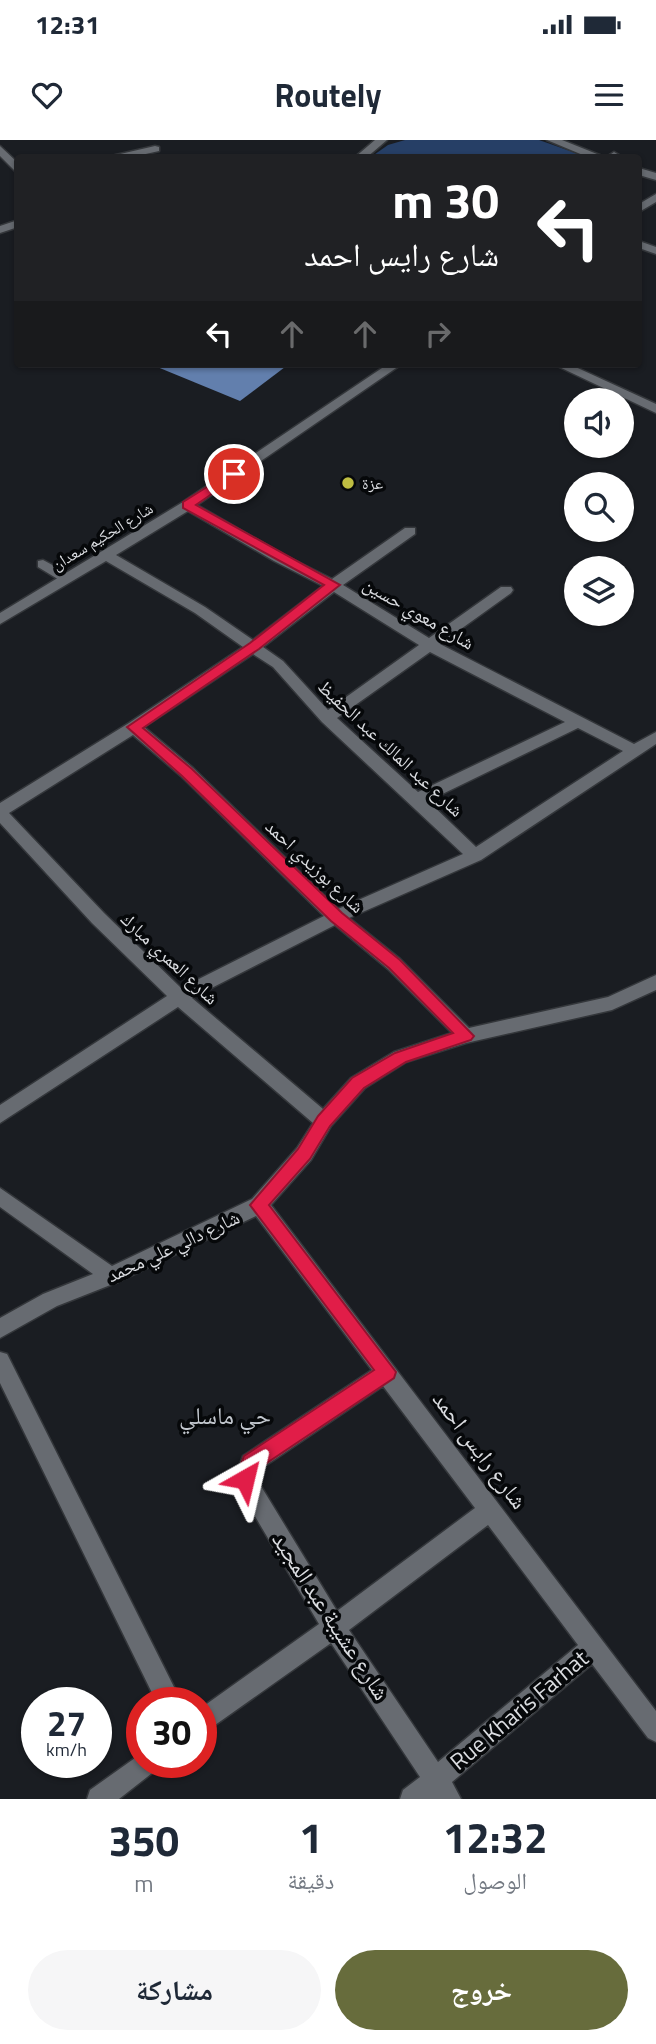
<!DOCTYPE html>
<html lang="ar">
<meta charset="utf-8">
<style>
:root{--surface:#fff;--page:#f6f6f7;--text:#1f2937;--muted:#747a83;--accent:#676c3c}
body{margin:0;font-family:"Titillium Web","Noto Naskh Arabic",sans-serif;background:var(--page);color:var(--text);direction:rtl;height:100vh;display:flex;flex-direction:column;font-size:26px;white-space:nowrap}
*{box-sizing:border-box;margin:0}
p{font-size:23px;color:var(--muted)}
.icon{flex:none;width:38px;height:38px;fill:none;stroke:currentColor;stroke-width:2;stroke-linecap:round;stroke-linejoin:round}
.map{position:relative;height:1659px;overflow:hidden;direction:ltr}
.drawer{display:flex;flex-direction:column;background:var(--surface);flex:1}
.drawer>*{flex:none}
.banner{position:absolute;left:14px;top:14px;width:628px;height:214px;border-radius:7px;box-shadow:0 2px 5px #0004;direction:rtl;background:#202124;color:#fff;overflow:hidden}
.fabs{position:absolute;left:564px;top:248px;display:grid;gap:14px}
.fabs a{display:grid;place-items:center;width:70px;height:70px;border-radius:50%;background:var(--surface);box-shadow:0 2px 5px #0004;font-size:35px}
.speed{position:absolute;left:21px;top:1547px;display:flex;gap:14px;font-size:35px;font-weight:700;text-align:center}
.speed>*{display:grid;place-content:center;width:91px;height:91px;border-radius:50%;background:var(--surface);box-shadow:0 2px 5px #0004;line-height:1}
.speed small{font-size:18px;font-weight:400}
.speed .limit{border:10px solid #d22;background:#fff;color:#111}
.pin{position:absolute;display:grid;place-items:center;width:60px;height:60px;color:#fff;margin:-30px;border:4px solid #fff;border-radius:50%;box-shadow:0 2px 7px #0007}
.me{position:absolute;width:77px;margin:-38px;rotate:37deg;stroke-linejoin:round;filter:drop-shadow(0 0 5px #0008)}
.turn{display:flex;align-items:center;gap:24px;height:147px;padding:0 28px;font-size:32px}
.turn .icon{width:91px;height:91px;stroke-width:2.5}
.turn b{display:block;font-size:49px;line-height:60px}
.lanes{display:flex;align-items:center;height:66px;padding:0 28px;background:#0003;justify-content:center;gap:35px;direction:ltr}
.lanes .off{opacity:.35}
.eta{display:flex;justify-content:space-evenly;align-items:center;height:119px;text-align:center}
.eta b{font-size:42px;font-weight:700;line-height:49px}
.action{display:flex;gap:14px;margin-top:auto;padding:14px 28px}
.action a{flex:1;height:80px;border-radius:42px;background:var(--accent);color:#fff;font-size:28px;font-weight:700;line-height:80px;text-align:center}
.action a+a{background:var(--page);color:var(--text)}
.status{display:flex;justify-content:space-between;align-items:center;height:49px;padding:0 35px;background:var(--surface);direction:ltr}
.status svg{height:19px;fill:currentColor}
header{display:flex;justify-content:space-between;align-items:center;height:91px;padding:0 28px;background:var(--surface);font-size:32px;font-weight:700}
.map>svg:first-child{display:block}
</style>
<div class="status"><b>12:31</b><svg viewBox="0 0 49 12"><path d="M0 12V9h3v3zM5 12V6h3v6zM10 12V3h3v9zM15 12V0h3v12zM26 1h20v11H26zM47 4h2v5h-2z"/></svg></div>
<header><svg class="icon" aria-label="menu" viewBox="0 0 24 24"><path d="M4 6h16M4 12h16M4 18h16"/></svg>Routely<svg class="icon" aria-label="heart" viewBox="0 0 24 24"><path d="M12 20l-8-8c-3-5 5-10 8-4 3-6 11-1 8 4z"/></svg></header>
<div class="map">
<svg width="656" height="1659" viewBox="0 0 656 1659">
<rect width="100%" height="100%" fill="#1a1d22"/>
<path fill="#263f66" d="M405,0H539L587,17H371L388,5Z"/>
<path fill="#627fad" d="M150,224H289L240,261Z"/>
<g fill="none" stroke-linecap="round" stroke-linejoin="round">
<defs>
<path id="lane" d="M614,12L619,15L618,18H605Z
M43,420L71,435V441H61L38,427V421Z"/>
<path id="street" d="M375,0H387L366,18H354Z
M547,0H562L607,18H590Z
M0,6L18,23V34L0,16Z
M155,6L159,7V11L128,18H103Z
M639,28L656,33V40L639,35Z
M656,54V62L639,72V64Z
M18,80V87L0,93V86Z
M639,101L656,107V114L639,108Z
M388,224H402L197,365L284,415L332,439L405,388H415V394L343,445L429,498L501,447H511L513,450L511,453L440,504L634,604L656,592V604L481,720L349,778L400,819L469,888L608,857L656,835V850L612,870L466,903L406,922L365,948L331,986L311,1020L271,1065L656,1571V1602L648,1598L592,1524L452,1642L461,1659H400L403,1650L420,1637L331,1503L201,1595V1568L319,1484L237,1346L234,1339L243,1316L372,1230L256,1076L118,1142L57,1166L0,1198V1178L43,1154L93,1134L0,1067V1048L112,1126L252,1059L297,1008L313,983L178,867L0,983V965L167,856L92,783L0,683V663L129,583L243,507L195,473L106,421L0,484V473L183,362ZM188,371L274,421L323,446L253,500L205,467L116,415ZM334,452L419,505L328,570L283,521L263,507ZM430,512L565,582L418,652L337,578ZM253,514L273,527L322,582L463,714L338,769L193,628L144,587ZM578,588L623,611L476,707L428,661ZM133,595L181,636L324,776L181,848L104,773L9,673ZM335,785L388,829L452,893L394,912L351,938L323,969L192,858ZM383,1246L475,1368L337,1471L256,1338L259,1330ZM488,1385L578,1505L438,1622L349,1490Z
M553,224H569L656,264V273Z
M0,1212L7,1214L182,1563H157L0,1243Z
M142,1613V1622H160L156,1630L119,1659H87L90,1650Z"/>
</defs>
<use href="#lane" stroke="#34373b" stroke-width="3"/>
<use href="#street" stroke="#34373b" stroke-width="3"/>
<use href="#lane" fill="#676b71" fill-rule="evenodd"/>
<use href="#street" fill="#676b71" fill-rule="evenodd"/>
</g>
<path fill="#e11d48" stroke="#92132f" stroke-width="2" d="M234,330L240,334L238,336L196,365L340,445L259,509L143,588L192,629L342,773L400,820L474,896L471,900L406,922L364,948L330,986L310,1019L269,1065L396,1232L394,1238L258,1329L252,1346L245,1349L238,1346L235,1339L244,1316L374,1230L250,1065L298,1009L318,976L352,938L395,913L453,893L389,828L331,781L182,636L127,587L250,503L324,445L183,368V362Z"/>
<circle fill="#bfbe42" stroke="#06080a" stroke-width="2.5" cx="348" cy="343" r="7"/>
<g text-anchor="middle" stroke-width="7" stroke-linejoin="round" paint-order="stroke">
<g font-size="16" fill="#dadce0" stroke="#06080a" text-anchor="start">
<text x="362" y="349">عزة</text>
</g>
<g font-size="16" fill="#dadce0" stroke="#06080a">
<text transform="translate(102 396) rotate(-31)" y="6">شارع الحكيم سعدان</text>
</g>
<g font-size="19" fill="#dadce0" stroke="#06080a">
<text transform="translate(419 473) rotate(30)" y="7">شارع معوي حسين</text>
<text transform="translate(391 608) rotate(43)" y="7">شارع عبد المالك عبد الحفيظ</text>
<text transform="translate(315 726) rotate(43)" y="7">شارع بوزيدي احمد</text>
<text transform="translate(170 818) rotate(43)" y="7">شارع العمري مبارك</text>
<text transform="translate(173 1106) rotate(-25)" y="7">شارع دالي علي محمد</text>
</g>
<g font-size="23" fill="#dadce0" stroke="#06080a">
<text transform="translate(480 1310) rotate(53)" y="8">شارع رايس احمد</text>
<text transform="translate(331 1476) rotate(57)" y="8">شارع عشيبة عبد المجيد</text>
<text transform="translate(519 1570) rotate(-40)" y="8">Rue Kharis Farhat</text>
</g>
<g font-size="24" fill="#c2c7ce" stroke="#06080a">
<text x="225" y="1284">حي ماسلي</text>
</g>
</g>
</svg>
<div class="fabs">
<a><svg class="icon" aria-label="sound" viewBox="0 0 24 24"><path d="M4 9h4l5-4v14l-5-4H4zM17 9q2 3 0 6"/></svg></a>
<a><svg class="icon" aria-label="search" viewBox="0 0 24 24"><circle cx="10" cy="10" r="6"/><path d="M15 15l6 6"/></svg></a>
<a><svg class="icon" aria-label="layers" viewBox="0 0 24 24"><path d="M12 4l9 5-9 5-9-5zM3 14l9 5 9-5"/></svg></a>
</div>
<div class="speed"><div>27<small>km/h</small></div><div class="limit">30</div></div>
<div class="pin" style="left:234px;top:334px;background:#d93025"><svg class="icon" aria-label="arrive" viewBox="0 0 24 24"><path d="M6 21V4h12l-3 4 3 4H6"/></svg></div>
<svg class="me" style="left:245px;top:1339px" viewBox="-20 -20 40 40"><path d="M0-17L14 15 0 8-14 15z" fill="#e11d48" stroke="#fff" stroke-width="4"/></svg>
<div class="banner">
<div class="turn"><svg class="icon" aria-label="left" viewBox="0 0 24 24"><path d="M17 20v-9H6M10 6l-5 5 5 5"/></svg><div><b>30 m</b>شارع رايس احمد</div></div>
<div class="lanes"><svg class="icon" aria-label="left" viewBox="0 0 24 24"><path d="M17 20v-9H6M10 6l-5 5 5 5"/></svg><svg class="icon off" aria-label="ahead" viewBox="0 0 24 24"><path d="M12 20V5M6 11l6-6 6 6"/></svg><svg class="icon off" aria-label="ahead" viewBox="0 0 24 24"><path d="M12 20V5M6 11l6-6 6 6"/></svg><svg class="icon off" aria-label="right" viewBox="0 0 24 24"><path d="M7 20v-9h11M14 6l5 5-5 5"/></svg></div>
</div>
</div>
<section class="drawer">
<div class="eta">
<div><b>12:32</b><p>الوصول</p></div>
<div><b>1</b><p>دقيقة</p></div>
<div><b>350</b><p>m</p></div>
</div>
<div class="action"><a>خروج</a><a>مشاركة</a></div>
</section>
